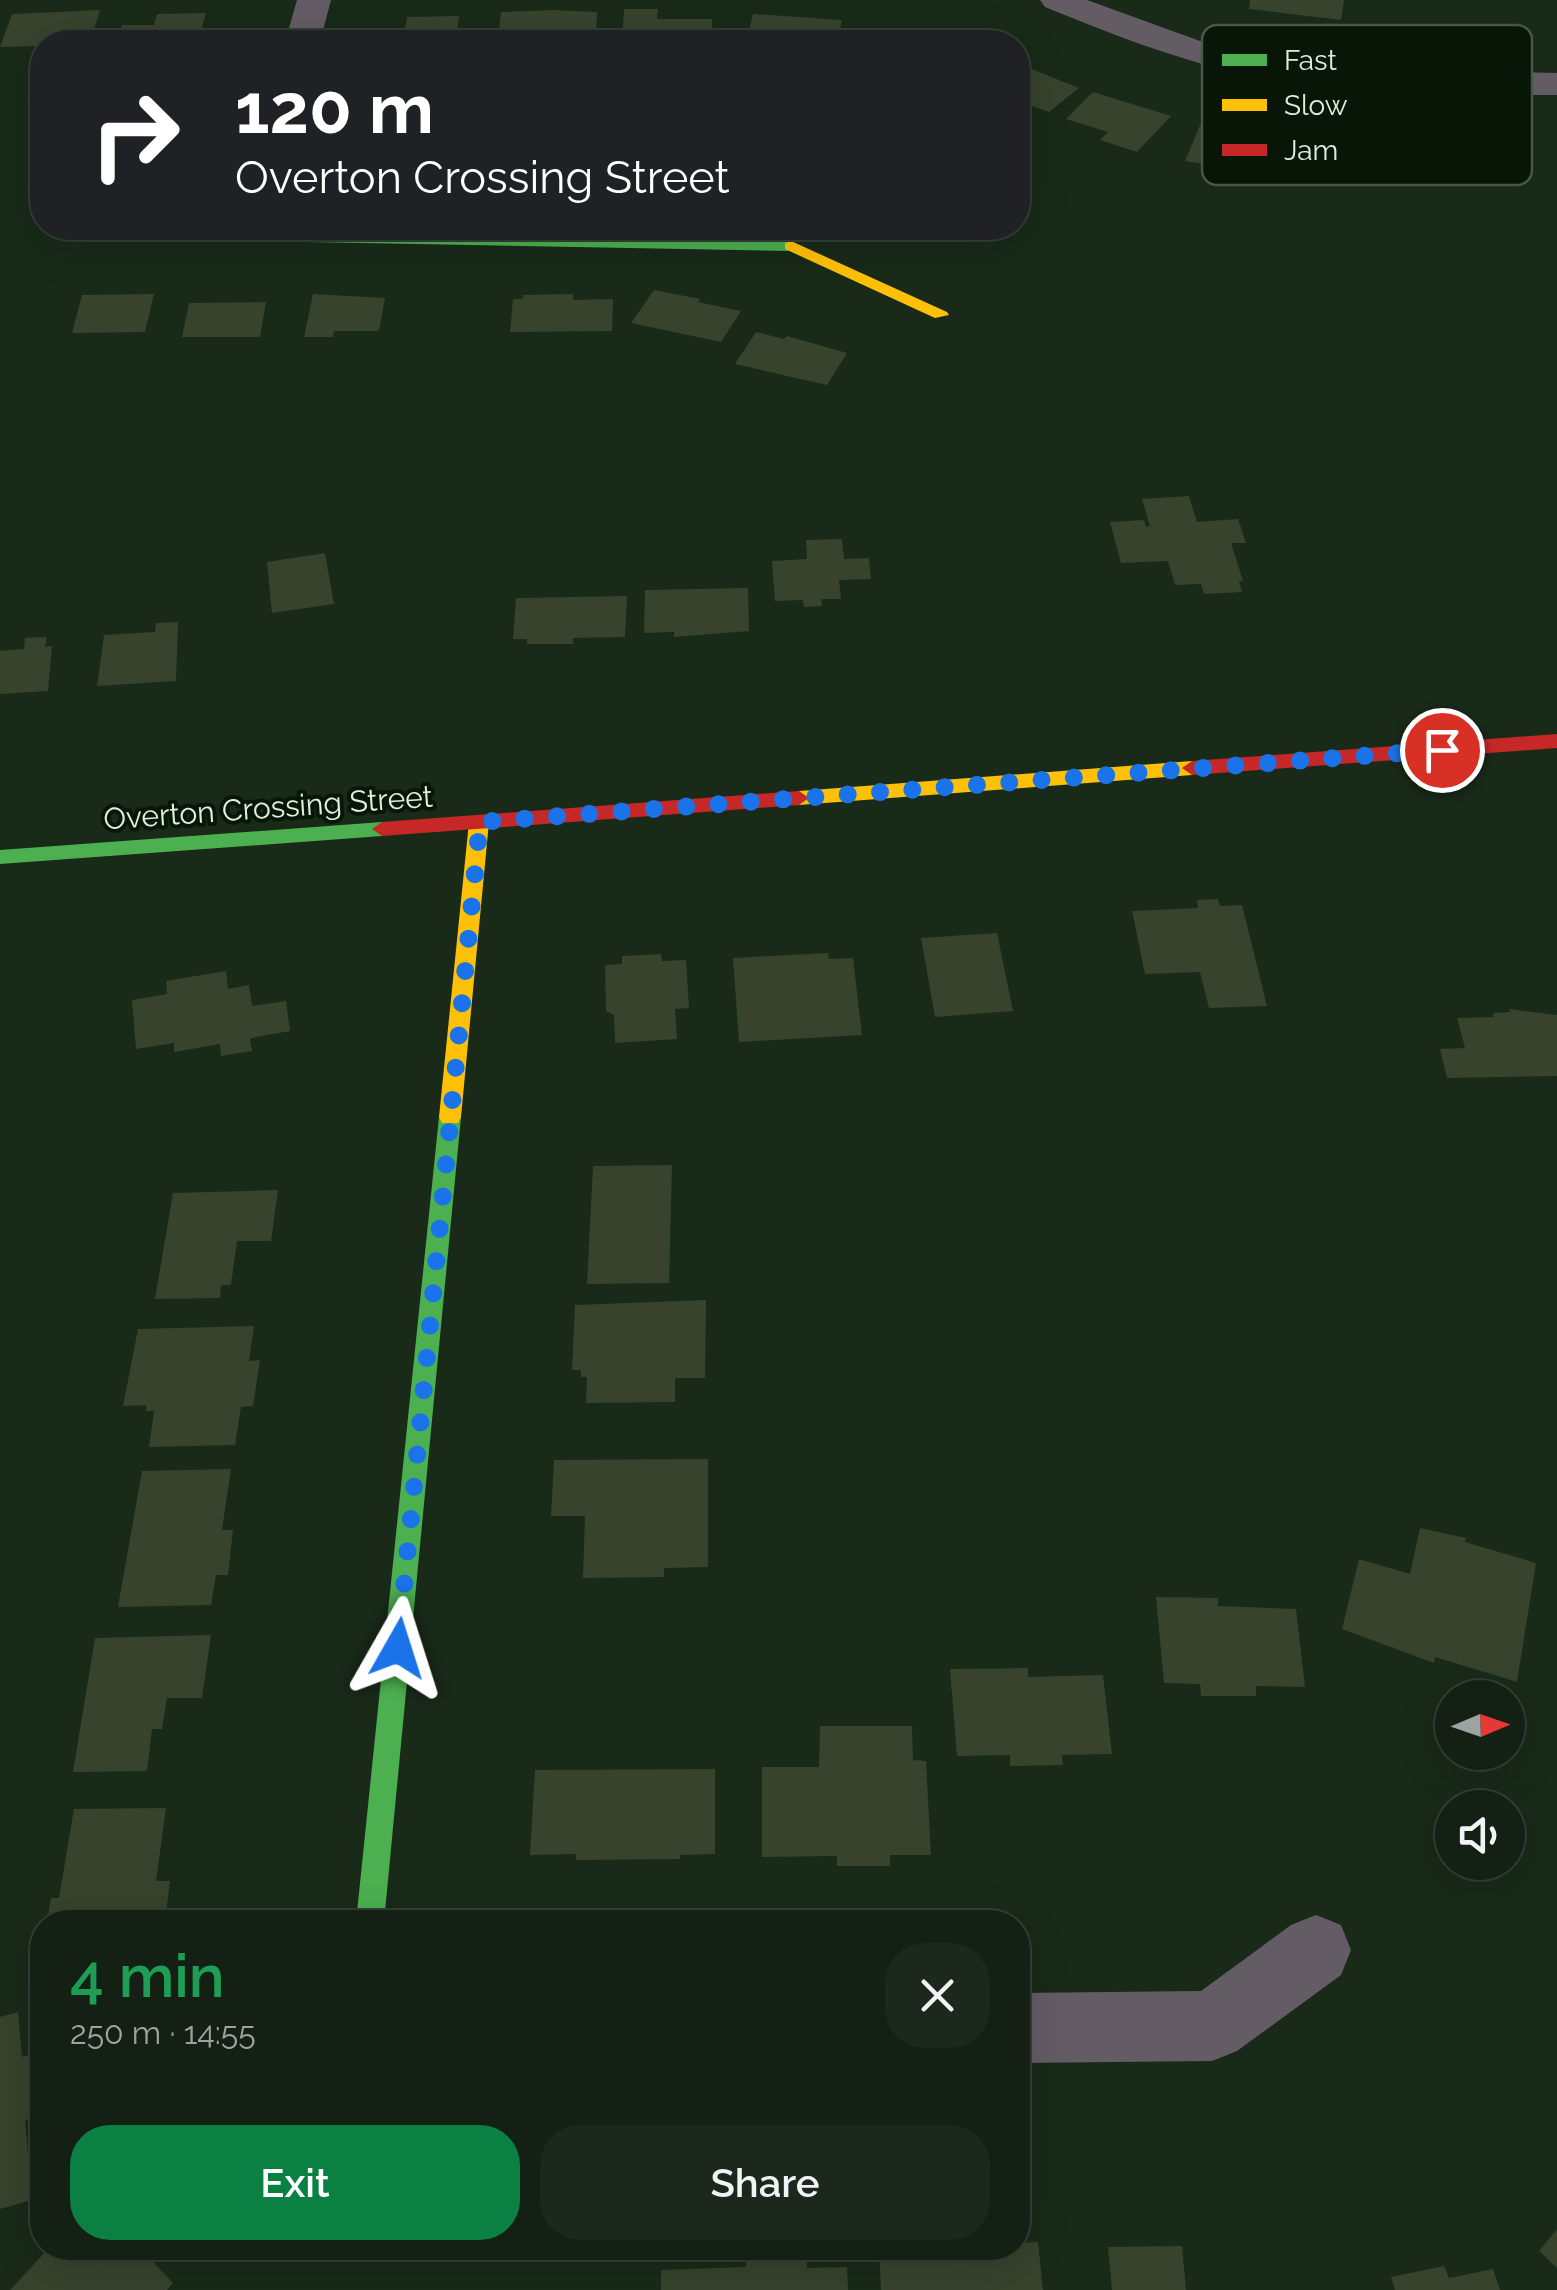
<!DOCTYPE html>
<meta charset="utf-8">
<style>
:root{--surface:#132013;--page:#1c281c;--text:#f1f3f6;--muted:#9da3a0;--line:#323e33;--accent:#0b8043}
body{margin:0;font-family:Raleway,sans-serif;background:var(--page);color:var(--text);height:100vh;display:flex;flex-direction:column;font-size:38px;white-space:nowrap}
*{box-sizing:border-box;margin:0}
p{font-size:32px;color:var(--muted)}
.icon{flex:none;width:55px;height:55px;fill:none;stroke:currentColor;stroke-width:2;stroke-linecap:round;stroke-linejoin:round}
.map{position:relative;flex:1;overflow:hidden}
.sheet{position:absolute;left:30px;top:1910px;width:1000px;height:350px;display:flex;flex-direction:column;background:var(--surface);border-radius:40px;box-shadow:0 10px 40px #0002,0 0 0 2px var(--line)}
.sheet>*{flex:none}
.hud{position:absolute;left:30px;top:30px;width:1000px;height:210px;border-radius:40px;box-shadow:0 10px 40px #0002,0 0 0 2px var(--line);background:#202124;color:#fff;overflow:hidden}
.needle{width:65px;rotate:88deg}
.tools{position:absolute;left:1435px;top:1680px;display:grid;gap:20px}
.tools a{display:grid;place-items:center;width:90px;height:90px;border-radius:50%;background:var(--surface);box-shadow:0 10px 40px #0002,0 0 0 2px var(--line);font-size:50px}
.pin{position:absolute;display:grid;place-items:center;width:85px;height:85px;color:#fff;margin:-42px;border:5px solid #fff;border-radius:50%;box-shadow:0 2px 10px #0007}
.me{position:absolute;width:110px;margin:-55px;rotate:6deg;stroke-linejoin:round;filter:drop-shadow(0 0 8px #0008)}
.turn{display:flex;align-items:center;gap:35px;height:210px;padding:0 40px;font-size:45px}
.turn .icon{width:130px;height:130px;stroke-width:2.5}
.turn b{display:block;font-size:70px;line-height:85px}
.round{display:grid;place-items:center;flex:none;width:105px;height:105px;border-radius:40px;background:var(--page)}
.summary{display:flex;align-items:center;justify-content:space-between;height:170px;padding:0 40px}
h1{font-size:60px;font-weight:600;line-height:75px;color:#1e9e55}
.cta{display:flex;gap:20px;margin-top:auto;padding:20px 40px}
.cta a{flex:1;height:115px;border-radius:40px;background:var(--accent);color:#fff;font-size:40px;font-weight:600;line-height:115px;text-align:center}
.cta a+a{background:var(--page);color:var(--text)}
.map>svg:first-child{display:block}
</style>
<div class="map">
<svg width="1557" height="2290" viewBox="0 0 1557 2290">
<rect width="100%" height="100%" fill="#192a19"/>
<path fill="#37432d" d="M1250,0H1344L1341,20L1249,9Z
M624,9H658L657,19H712L713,42H622Z
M100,10L91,40L42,39L40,46L0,47L12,14Z
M554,10L597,12L596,36H561V42L498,39L501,12Z
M206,13L199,38H191L190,42H117L122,25H154L157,14Z
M753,14L842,20L837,42H775L747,39Z
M459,16L457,32H482L481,42H408L409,38L404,37L407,17Z
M1018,66L1029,68L1079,88L1049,112L1018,101Z
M1093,92L1171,116L1137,152L1100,140L1108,132L1066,119Z
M1200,125L1250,133L1251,129L1294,136L1281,171L1231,163L1229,168L1185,161Z
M654,290L700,299L698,302L741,311L721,342L631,323Z
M154,294L145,332L72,333L82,295Z
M313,294L385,298L379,331H334L333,337H304Z
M573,294V300L613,299L612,331L510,332L513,299H523V295Z
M266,302L260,337H182L189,303Z
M756,332L784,339L787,336L847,353L827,385L735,364Z
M1189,496L1197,522L1238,519L1246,543H1231L1243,581H1239L1242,592L1204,594L1201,584L1175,585L1168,561L1121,563L1110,522L1144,520L1146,527L1150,526L1142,499Z
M842,539L844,559L869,558L871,579L839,580L841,599H821L822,606L804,607L803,600L775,601L772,561L807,559L806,540Z
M325,553L334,604L272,613L267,562Z
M748,588L749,631L674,637V632L644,633L645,590Z
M627,596L625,637L573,638V644H527V639H513L516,598Z
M178,622L176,681L97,686L104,635L155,632L156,623Z
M47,637L45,647L52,646L48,691L0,694V651L24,649L25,638Z
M1218,899L1220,906L1242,905L1267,1006L1209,1008L1200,972L1145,974L1132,911L1198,908L1197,900Z
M997,933L1013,1011L935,1017L921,938Z
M828,953L829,959L853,958L862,1035L739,1042L733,958Z
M661,954L662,961L686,960L689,1008L675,1009L677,1039L615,1043L614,1015L606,1011L605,965L622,964V956Z
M226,971L228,989L249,985L252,1006L286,1001L290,1031L256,1037L250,1039L252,1051L221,1056L220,1044L174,1052V1043L136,1049L132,1000L167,994L166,981Z
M1509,1009L1557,1015V1076L1447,1078L1440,1049L1465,1048L1457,1018L1494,1017L1493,1013L1510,1012Z
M672,1165L669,1283L587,1284L593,1166Z
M278,1190L271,1241H237L231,1285H221L220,1298L155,1299L173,1193Z
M706,1300L705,1378H675V1402L586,1403L587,1377H581V1370H572L575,1305Z
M254,1326L249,1361L260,1360L253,1406L241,1407L235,1445L149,1447L154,1411H146V1405L123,1406L138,1329Z
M708,1459V1567L664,1568V1577L583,1578L585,1516H551L554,1460Z
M231,1469L222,1530H233L228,1575H216L211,1605L118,1607L142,1471Z
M1420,1528L1466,1538L1465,1542L1536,1563L1517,1682L1435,1657L1434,1663L1342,1629L1359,1559L1410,1574Z
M1156,1597L1218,1598V1606L1296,1609L1305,1687L1256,1686V1696H1201L1200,1684L1164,1683Z
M211,1635L202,1698H167L162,1729H152L147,1771L73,1772L95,1638Z
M1028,1668V1677L1103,1675L1112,1754L1062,1755L1063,1765L1010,1766V1755L957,1756L950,1669Z
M820,1726H912L913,1760L926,1761L931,1855H890V1866H837V1856L762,1857V1767H819Z
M715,1769V1854L680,1855V1859L576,1860V1854L530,1855L535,1770Z
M166,1808L156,1881H170L165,1922H47L51,1898H59L74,1809Z
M18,2012L22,2057L38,2052L42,2115L25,2120L32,2200L0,2209V2017Z
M1557,2229V2268L1539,2251Z
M1038,2242L1043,2290H881L879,2249L1018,2248V2243Z
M1182,2246L1186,2290H1112L1108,2247Z
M49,2248H140L173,2283L167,2290H10Z
M806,2248L807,2268L847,2267L848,2290H661V2270L746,2267V2251Z
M1444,2266L1449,2278L1493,2269L1500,2290H1395L1391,2277Z"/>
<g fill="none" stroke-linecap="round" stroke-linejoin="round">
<path fill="#645c65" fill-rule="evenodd" d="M297,0H331L320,42H285Z
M1040,0H1087L1200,41L1268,57L1376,69L1557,73V95C1453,95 1345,96 1242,74C1174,59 1109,33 1045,7Z
M1316,1915L1341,1925L1351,1950L1341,1975L1237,2051L1212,2061L1018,2063V1993L1201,1991L1291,1925Z"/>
<path fill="#4caf50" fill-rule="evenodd" d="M92,230L791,241L799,246L791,251L86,238V232Z
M382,822L392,829L382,836L0,864V850Z
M450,1108L458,1111L461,1117L384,1922H356L439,1117L442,1111Z"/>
<path fill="#ffc107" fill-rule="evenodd" d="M791,241L947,312L949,315L935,318L785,249V243Z
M1192,761L1202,768L1192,775L799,805L789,798L799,791Z
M479,815L489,822L461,1117L458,1123H442L439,1117L469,822Z"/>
<path fill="#c62828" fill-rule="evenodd" d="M1557,734V748L1192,775L1182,768L1192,761Z
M799,791L809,798L799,805L382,836L372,829L382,822Z"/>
</g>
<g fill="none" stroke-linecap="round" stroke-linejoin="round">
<path stroke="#1a73e8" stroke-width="18" stroke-dasharray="0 32.4" d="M398,1648L480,822L1442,750"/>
</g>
<g text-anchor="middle" stroke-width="8" stroke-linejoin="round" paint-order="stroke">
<g font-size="30" fill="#ddf0dc" stroke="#081608">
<text transform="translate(268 808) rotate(-4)" y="10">Overton Crossing Street</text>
</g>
</g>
<rect x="1202" y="25" width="330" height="160" rx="15" fill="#081608" stroke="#485748" stroke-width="2.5"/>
<rect x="1222" y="54" width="45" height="12" fill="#4caf50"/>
<rect x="1222" y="99" width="45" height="12" fill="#ffc107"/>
<rect x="1222" y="144" width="45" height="12" fill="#c62828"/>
<g font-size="28" fill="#ddf0dc">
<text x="1284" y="70">Fast</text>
<text x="1284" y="115">Slow</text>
<text x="1284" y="160">Jam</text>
</g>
</svg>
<div class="tools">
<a><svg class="needle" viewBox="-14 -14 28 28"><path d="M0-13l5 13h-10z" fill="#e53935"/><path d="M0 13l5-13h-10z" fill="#9da3a0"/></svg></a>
<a><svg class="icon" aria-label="sound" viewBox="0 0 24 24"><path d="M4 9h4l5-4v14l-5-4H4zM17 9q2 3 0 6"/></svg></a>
</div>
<div class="pin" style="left:1442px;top:750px;background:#d93025"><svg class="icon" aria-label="arrive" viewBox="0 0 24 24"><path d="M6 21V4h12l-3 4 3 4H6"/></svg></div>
<svg class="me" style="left:398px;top:1648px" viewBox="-20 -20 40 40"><path d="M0-17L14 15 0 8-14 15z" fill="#1a73e8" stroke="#fff" stroke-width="4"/></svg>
<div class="hud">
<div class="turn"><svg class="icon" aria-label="right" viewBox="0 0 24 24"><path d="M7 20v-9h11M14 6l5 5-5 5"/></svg><div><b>120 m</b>Overton Crossing Street</div></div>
</div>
<section class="sheet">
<div class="summary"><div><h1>4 min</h1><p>250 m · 14:55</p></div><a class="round"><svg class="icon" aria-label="close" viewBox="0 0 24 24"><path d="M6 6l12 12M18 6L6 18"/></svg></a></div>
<div class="cta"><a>Exit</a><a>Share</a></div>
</section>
</div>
